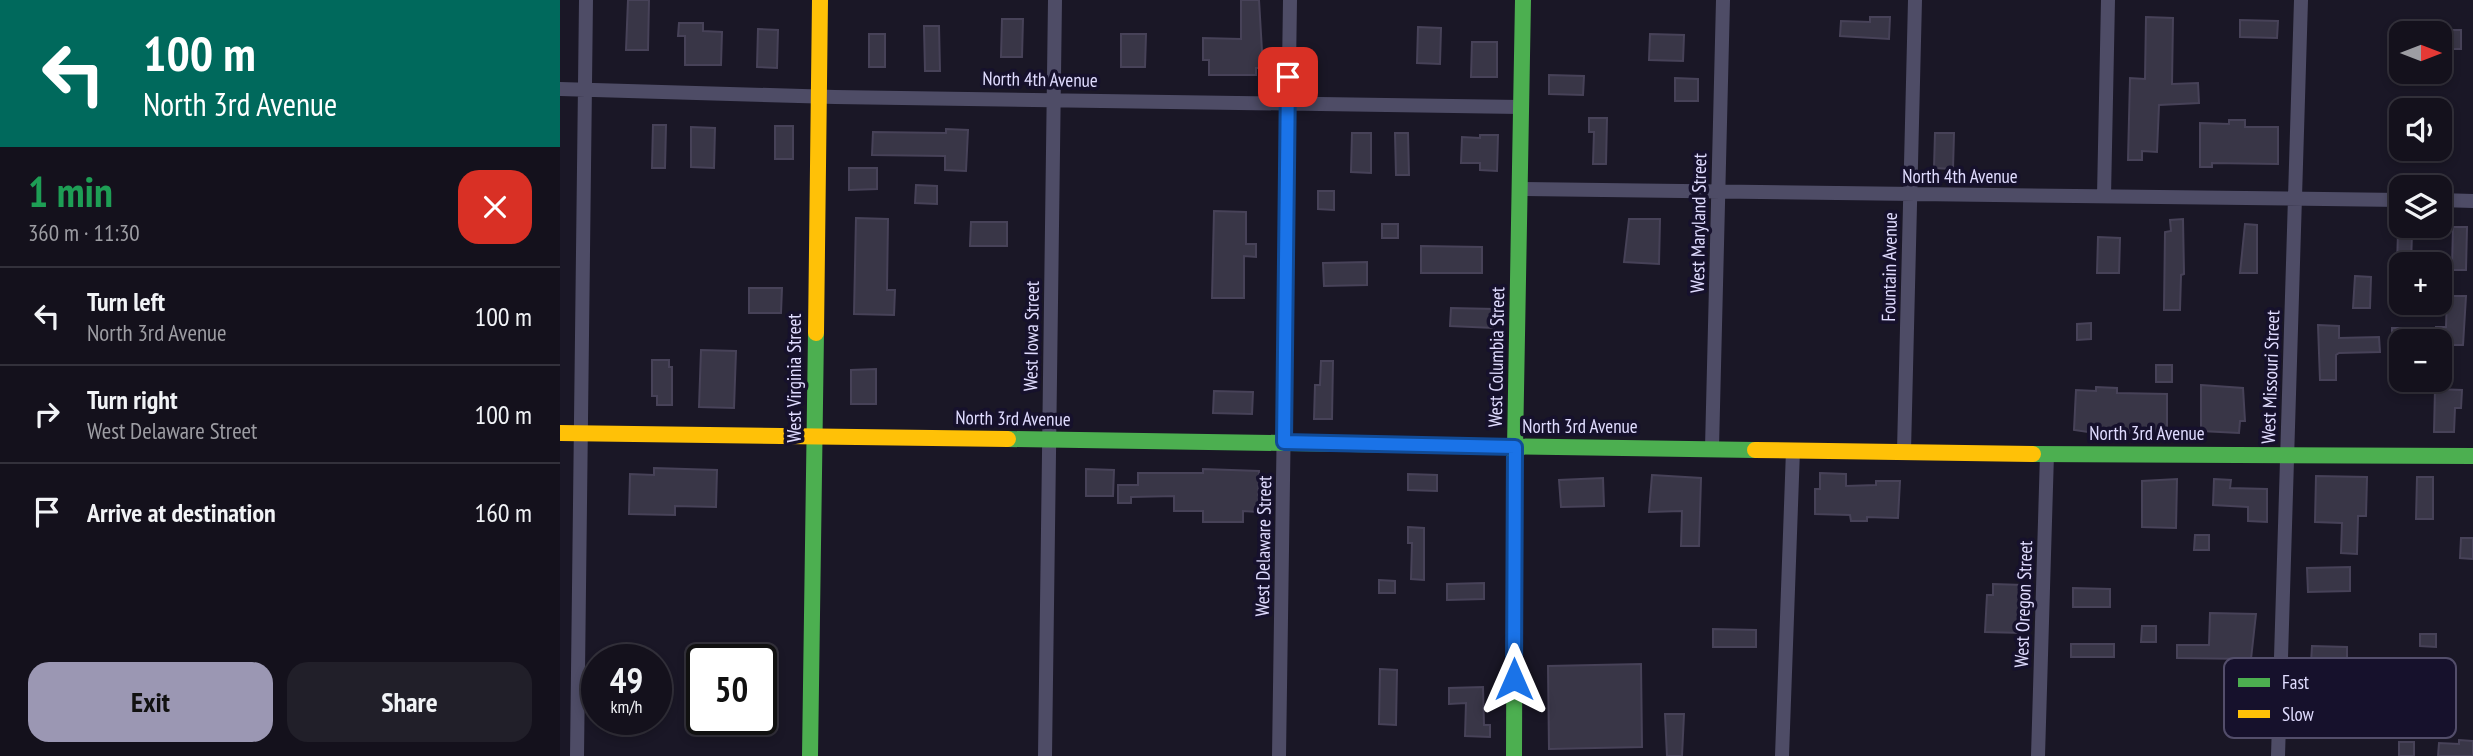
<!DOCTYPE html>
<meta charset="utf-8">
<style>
:root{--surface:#14111c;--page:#211f29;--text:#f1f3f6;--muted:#9d9da3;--line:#33313b;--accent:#9b97b3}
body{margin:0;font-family:"PT Sans Narrow",sans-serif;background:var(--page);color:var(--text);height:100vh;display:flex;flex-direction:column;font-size:26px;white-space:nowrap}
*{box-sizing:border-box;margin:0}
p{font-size:23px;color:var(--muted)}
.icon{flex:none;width:38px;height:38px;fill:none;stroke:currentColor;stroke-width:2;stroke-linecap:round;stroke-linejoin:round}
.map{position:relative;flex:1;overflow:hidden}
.panel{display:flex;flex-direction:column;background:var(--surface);width:560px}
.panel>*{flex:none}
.hud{background:#00695c;color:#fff;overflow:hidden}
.needle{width:46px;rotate:90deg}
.tools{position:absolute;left:1829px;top:21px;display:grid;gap:14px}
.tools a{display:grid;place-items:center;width:63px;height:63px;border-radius:14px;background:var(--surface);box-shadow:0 4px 10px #0003,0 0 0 2px var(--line);font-size:35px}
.speed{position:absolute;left:21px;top:644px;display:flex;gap:14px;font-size:35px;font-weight:700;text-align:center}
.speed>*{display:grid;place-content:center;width:91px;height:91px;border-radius:50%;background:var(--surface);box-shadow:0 4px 10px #0003,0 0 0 2px var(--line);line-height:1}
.speed small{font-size:18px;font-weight:400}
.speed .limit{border:4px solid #111;border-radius:10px;background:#fff;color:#111}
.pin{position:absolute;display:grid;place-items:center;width:60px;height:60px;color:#fff;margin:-30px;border-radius:14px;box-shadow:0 4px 10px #0006}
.me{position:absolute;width:77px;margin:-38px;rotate:0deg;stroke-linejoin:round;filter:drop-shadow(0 0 5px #0008)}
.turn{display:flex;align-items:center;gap:24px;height:147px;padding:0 28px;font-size:32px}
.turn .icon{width:91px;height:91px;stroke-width:2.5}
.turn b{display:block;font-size:49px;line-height:60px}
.round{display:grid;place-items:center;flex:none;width:74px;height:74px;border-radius:21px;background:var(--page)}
.summary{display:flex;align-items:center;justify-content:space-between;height:119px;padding:0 28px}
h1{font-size:42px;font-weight:700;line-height:52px;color:#1e9e55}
.action{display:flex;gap:14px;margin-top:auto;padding:14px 28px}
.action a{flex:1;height:80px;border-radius:21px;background:var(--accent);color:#111;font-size:28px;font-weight:700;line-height:80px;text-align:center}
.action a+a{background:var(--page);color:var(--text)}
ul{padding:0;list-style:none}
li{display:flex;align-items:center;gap:21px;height:98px;padding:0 28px;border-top:2px solid var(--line)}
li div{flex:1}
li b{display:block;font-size:26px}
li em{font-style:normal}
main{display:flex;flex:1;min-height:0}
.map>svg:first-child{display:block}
</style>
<main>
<section class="panel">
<div class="hud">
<div class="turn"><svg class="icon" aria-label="left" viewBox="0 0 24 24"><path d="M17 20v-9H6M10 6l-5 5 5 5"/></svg><div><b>100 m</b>North 3rd Avenue</div></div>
</div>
<div class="summary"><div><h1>1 min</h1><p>360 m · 11:30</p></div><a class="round" style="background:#d93025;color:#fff"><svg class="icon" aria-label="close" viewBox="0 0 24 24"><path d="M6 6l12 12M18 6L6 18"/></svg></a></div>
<ul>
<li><svg class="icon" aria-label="left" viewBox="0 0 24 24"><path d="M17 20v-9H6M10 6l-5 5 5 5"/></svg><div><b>Turn left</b><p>North 3rd Avenue</p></div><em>100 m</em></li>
<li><svg class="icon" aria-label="right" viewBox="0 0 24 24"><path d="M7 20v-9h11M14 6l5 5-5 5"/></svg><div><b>Turn right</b><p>West Delaware Street</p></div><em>100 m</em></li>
<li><svg class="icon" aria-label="arrive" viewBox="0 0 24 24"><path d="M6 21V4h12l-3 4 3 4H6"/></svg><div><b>Arrive at destination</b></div><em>160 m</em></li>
</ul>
<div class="action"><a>Exit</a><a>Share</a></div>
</section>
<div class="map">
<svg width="1913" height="756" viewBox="0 0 1913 756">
<rect width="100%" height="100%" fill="#1a1726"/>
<path fill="#393647" stroke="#474258" stroke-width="2" d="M68,0H89L88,50H66Z
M681,0H699L703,68H696V75H649V60H643V38L681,39Z
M1310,17H1330L1329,39L1280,36L1281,21L1310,22Z
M1586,17L1613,18L1612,84L1638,83L1639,103L1599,105L1597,152L1582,151V160H1568L1570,78L1585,79Z
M442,19H463L462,57H441Z
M1680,20L1718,21L1717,38L1680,37Z
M119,23H143V31L162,32L161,65H125V36H118Z
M364,26H379L380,71H365Z
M858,27L881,28L880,64L857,63Z
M198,29L218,30L217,68L197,67Z
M1880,30H1901V49H1880Z
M309,34H325V67H309Z
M561,34H586L585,67H561Z
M1090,34L1124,35L1123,61L1089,60Z
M912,42H937V77H911Z
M989,75L1024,76L1023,95L989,94Z
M1115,78L1138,79V101H1115Z
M1029,118H1047L1046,164H1033L1034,132H1029Z
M1669,120H1685V127H1718V164L1652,163V167H1640V123L1669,124Z
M93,125H106L105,168H92Z
M215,126H233V159H215Z
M131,127L155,128L154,168L131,167Z
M386,129L408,130L406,171L385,170V156L312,155L313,132L386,133Z
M792,133H811V173L791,172Z
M835,133H848L849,175H836Z
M1375,133H1394L1393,169L1374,168Z
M920,135H938L937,171L920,170V163H901L902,137L920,138Z
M289,168H317V189L289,190Z
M356,185L377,186V204L355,203Z
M758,191H774V210L758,209Z
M654,211L686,212V244H696V257L684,256V298H652Z
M296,218L328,219L327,290H335L334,315L294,314Z
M1069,219H1100L1099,264L1064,262Z
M1623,219L1624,274L1621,275L1620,310H1604L1605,232L1611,231L1610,220Z
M411,222H447V246H410Z
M822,224H838V238H822Z
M1685,224L1697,225V273H1680Z
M1893,227H1907L1906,270H1892Z
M1838,233H1852L1851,264H1837Z
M1538,237L1560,238L1559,273H1537Z
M861,246L922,247V273H861Z
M807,262V285L764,286L763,263Z
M1795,276L1811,277L1810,308H1793Z
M189,288H222L221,313H189Z
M1887,296H1906L1903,345H1880V341H1876V327H1886Z
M891,308L935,309L934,328L890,326Z
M1531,323V339L1517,340V324Z
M1758,325L1779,326V338L1819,337L1820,352L1779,353L1776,355V380H1760Z
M1832,328H1851V341H1832Z
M141,350L176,351L174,408L139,407Z
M92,360H109V367H112V405H97V396H92Z
M761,361H773L772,419H754L755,385H760Z
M1596,365H1612V382H1596Z
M316,369V404H291V370Z
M1641,385L1683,388L1685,421H1680L1679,433L1641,431Z
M1536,387L1557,388V393L1607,394V433H1535L1514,430L1516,390L1536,391Z
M1875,389L1902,390L1901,408H1895L1894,432H1874Z
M654,391L693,392L692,414L653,413Z
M94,468L157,470L156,507L115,506V515L69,514L70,474L94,475Z
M526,469L554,470L553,496H526Z
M643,469L699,471L698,512L683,511V522H643V511H614V496L571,497V503H558V485H578V473H643Z
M1260,473L1286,474V486L1316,485V481H1340L1338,518L1307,517V521H1291L1290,515L1255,514V489H1260Z
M848,474L877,475V491L848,490Z
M1092,475L1141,478L1139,546H1121L1122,511L1089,512Z
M1756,476L1807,477L1806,516H1798L1797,554L1781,553L1782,523L1755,522Z
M1857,477H1873V519H1856Z
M1043,478L1044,506L1001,507L999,480Z
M1617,479L1616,528L1582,527V481Z
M1654,479L1671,480L1670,488L1707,489V522L1688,521V507L1653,505Z
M848,527L864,528V580L851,579L852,543H848Z
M1635,535H1649V550H1634Z
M1901,538H1913V559L1900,558Z
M1790,567V591L1748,592L1747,568Z
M819,580L835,581V593H819Z
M924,583V599L887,600V584Z
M1433,584L1463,585V633L1425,632L1427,595H1433Z
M1513,588L1550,589V607H1513Z
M1650,613L1696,614L1691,659L1617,658V645H1649Z
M1582,626H1596V642H1581Z
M1153,629L1196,630V647H1153Z
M1860,634H1876V647L1860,646Z
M1511,644H1554V657H1511Z
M1752,646L1787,647V667L1751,663Z
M1081,664L1082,747L989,749L988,666Z
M820,669L837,670L836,725L819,724Z
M923,687L924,725H930V737L905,736L906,703L889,704V688Z
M1105,714H1124L1122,756H1107Z
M1899,740L1913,741V756H1878L1879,743L1899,744Z
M1839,742H1854V756H1839Z"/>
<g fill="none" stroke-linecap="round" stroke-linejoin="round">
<path stroke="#4e4c66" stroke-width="14" d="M0,89L275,97L960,107
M959,189L1841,200
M1544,196L1548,0
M1880,200L1913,201
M1152,448L1163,0
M1344,451L1355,0
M17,756L26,0
M485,756L495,0
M719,756L730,0
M1222,756L1233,450
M1478,756L1487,454
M1718,756L1741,0"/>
<path stroke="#4caf50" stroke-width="16" d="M448,439L1195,450
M1473,454L1913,456
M250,756L256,333
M954,756L955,447L963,0"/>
<path stroke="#ffc107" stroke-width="16" d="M256,333L260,0
M0,433L448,439
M1195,450L1473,454"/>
</g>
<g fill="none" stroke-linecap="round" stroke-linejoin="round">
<defs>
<path id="route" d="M728,77L724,442L955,447L954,679"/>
</defs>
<use href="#route" stroke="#114b97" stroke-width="18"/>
<use href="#route" stroke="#1a73e8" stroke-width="12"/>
</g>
<g text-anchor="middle" stroke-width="7" stroke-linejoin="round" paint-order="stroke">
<g font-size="19" fill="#e0dcff" stroke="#16112c">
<text transform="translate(480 79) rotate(1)" y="7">North 4th Avenue</text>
<text x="1400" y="183">North 4th Avenue</text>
<text transform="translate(1138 223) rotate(-89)" y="7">West Maryland Street</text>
<text transform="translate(1329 267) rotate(-89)" y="7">Fountain Avenue</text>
<text transform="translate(471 336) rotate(-89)" y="7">West Iowa Street</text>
<text transform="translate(936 357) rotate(-89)" y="7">West Columbia Street</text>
<text transform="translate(1710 377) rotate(-88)" y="7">West Missouri Street</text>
<text transform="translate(234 378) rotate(-90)" y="7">West Virginia Street</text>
<text transform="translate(453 418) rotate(1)" y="7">North 3rd Avenue</text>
<text x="1020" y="433">North 3rd Avenue</text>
<text x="1587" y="440">North 3rd Avenue</text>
<text transform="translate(703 546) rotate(-89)" y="7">West Delaware Street</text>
<text transform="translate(1463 604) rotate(-88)" y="7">West Oregon Street</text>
</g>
</g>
<rect x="1664" y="658" width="232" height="80" rx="10" fill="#16112c" stroke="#534e6b" stroke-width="2"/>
<rect x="1678" y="678" width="32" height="9" fill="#4caf50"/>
<rect x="1678" y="710" width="32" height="8" fill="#ffc107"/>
<g font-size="19" fill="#e0dcff">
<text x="1722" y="689">Fast</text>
<text x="1722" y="721">Slow</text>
</g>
</svg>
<div class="tools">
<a><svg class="needle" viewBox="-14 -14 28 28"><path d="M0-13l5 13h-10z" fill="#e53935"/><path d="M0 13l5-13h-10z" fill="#9d9da3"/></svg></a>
<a><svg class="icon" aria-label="sound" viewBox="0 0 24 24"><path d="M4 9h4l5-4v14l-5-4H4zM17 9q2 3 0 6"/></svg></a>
<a><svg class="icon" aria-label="layers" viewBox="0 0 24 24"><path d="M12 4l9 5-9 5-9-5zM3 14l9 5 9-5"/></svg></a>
<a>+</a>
<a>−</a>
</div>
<div class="speed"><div>49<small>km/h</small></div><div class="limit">50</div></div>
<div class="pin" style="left:728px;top:77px;background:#d93025"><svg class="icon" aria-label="arrive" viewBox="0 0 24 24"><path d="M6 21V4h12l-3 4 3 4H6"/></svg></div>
<svg class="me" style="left:954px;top:679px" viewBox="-20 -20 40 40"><path d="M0-17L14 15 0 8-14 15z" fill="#1a73e8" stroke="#fff" stroke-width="4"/></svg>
</div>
</main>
